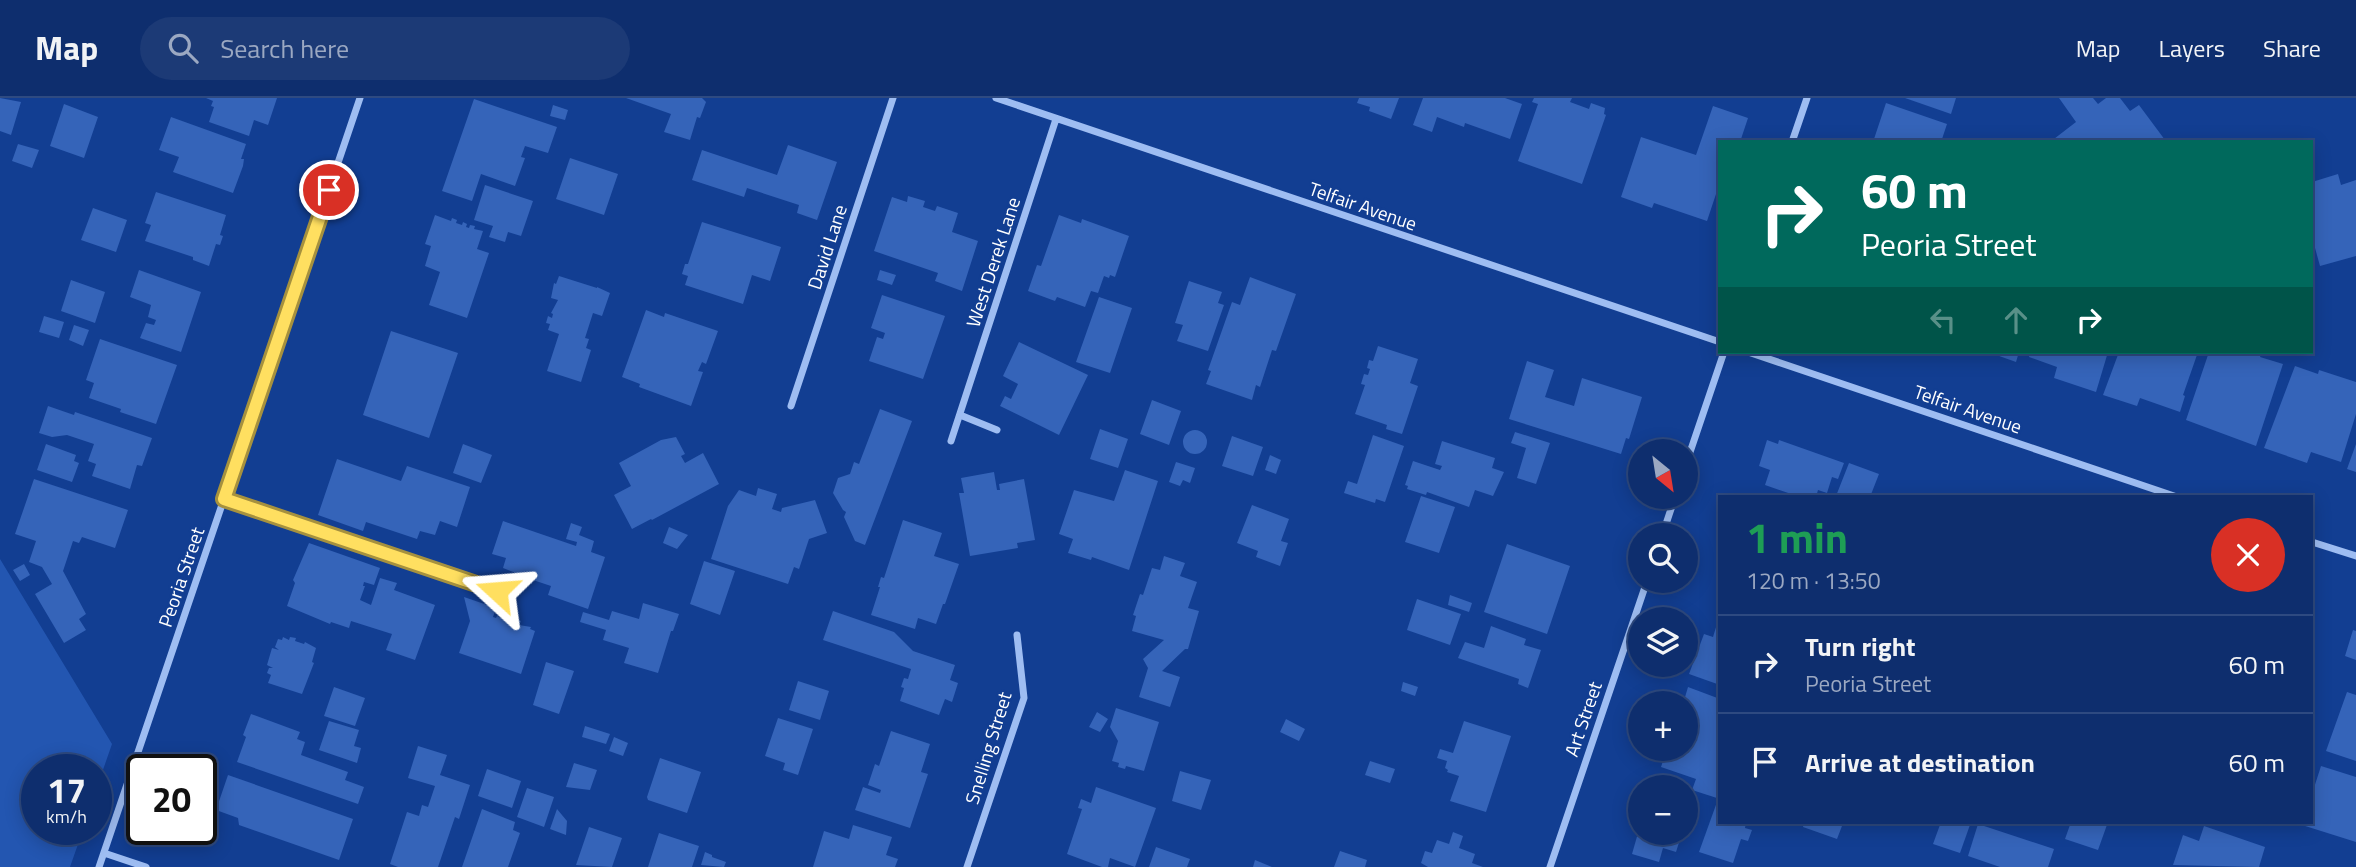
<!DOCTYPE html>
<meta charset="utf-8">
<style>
:root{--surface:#0e2e6e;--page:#1c3a76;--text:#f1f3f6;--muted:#9ba8c2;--line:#2e4a81}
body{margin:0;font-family:"Titillium Web",sans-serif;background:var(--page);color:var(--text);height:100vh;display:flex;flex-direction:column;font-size:26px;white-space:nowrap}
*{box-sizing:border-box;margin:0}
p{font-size:23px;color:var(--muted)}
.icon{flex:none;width:38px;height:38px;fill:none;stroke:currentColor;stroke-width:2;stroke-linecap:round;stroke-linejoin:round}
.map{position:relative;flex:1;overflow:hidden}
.details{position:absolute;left:1718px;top:397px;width:595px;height:329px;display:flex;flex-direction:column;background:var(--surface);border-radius:0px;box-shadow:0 4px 18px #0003,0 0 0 2px var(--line)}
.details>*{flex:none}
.guide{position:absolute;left:1718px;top:42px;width:595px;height:214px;border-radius:0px;box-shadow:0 4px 18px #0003,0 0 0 2px var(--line);background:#00695c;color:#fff;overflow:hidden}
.needle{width:46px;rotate:150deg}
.controls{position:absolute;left:1628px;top:341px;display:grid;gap:14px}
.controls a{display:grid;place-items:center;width:70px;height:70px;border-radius:50%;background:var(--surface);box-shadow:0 4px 18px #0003,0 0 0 2px var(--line);font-size:35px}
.speed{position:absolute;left:21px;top:656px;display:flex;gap:14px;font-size:35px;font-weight:700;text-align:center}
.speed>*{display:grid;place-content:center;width:91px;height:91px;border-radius:50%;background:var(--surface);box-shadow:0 4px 18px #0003,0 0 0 2px var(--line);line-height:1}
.speed small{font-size:18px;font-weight:400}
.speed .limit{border:4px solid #111;border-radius:10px;background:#fff;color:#111}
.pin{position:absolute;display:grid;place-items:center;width:60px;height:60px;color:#fff;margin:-30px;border:4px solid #fff;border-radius:50%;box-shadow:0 2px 7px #0007}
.me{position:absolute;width:77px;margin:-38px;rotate:289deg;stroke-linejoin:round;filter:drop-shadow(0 0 5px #0008)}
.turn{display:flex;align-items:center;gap:24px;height:147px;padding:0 28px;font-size:32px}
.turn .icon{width:91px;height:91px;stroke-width:2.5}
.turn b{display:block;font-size:49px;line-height:60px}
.lanes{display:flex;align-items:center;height:66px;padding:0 28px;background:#0003;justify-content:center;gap:35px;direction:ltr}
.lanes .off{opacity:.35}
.round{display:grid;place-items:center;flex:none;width:74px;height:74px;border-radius:37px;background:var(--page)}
.overview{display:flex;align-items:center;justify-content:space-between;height:119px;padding:0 28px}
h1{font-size:42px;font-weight:700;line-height:52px;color:#1e9e55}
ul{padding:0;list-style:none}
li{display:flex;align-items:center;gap:21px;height:98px;padding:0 28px;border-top:2px solid var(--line)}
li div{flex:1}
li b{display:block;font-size:26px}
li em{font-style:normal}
header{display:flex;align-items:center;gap:42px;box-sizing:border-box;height:98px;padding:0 35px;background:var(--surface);border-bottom:2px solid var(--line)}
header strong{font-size:33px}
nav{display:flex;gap:38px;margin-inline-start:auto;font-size:24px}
.search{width:490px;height:63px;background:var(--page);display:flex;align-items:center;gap:18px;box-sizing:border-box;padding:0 24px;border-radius:38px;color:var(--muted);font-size:26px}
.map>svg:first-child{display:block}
</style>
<header>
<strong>Map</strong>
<div class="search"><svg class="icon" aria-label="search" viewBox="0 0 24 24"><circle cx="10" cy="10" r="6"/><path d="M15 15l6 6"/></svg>Search here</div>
<nav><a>Map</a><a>Layers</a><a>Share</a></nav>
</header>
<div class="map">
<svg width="2356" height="769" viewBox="0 0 2356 769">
<rect width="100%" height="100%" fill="#123e92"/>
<path fill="#2356b1" d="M0,461L112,646L96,692V672H37V732H83L70,769H0Z"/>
<path fill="#3564b9" d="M0,0L21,4L11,37L0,33Z
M206,0H277L268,27L254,22L249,38L209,24L214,9L211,8L213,3Z
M626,0H702L706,4L700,20L697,19L690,42L664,34L671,16Z
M1359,0H1399L1391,21L1369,13L1370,9L1357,5Z
M1423,0H1505L1522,6L1510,41L1465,25L1464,29L1437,19L1432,34L1413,27Z
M1534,0H1572L1570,4L1589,11L1591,5L1605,10L1604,16L1606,17L1582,86L1518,63L1538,6L1532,4Z
M1905,0H1956L1951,16Z
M2059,0H2093L2098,6L2106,0H2120L2130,13L2139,7L2165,42L2050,44L2076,24Z
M474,1L557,29L548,55L525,48L521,59L525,60L515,88L481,76L472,103L442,93Z
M1886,5L1947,26L1941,44H1873Z
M64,6L98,19L84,60L50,48Z
M553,7L568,12L565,22L550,18Z
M1713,8L1748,20L1740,44H1720V84L1707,123L1654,105L1652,110L1621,99L1641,39L1696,57Z
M171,19L246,46L241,61H244L243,68L233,95L173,74L179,59L159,52Z
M18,46L39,52L32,70L12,63Z
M788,47L837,64L817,122L797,115L799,107L747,90L744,99L692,82L702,52L777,77Z
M570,60L618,76L604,117L556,101Z
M2338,76L2341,87L2356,82V158L2320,168L2312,139V84Z
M485,87L533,103L521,138L508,134L505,144L489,139L493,128L474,122Z
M156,94L226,117L220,137L223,138L220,147L216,146L209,168L193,162V159L145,143L151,127L145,125Z
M908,98L925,103L923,109L935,113L937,108L958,115L952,134L978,143L962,193L935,183L938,175L874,153L892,99L907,104Z
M93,110L127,122L116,154L81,142Z
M435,117L451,123L452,120L457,122L456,125L462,127L463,124L467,126L466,129L469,130L470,127L475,128L474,131L483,133L477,151L489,155L467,220L429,207L440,174L425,168L431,148L425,146Z
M1059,117L1081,125L1082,121L1129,138L1115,179L1110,177L1109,180L1104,178L1098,195L1091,193L1085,209L1057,199L1055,203L1028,193L1037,167L1041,168Z
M702,124L781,149L770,183L752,177L743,206L685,187L688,178L682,176L685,166H688Z
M139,172L201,194L181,254L140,240L146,225L154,227L156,222L148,219L151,207L130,199Z
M880,172L896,177L892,187L877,182Z
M559,178L597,190V189L610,195L602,218L593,215L585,240L589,241L586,250L591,252L581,284L547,273L559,236L548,232L550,226L546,225L548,218L552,220L553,216L551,215L558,202L551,200L554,185L556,186Z
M1250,179L1296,196L1276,253L1272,252L1260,289L1256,287L1252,302L1206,286L1211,273L1208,272L1232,204L1240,207Z
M71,182L105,194L95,225L61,213Z
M1189,183L1222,194L1218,205L1224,207L1208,253L1177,243L1183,227L1175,225Z
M882,197L945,218L923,281L869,263L877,239L883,241L885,235L871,230Z
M1099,199L1132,210L1110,275L1076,264Z
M646,212L664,219L665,215L718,233L706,266L702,264L698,273L703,274L691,308L639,289L640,286L622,279Z
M44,218L64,224L59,240L39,234Z
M74,227L89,232L83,248L69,242Z
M391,233L458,255L429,340L363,317Z
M100,241L177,267L156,326L120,314L121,311L89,300L94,285L86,282Z
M1019,244L1088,277L1059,337L1000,308L1005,298L1011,301L1018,286L1003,278Z
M1378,248L1418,261L1410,285L1418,288L1402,336L1386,331L1387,327L1355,316L1365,287L1361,286L1364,276L1368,277L1370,271L1367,270L1369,262L1373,263Z
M1988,254H2019L2016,264Z
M2030,254H2108L2096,294L2054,280L2057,269L2029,259Z
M2119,254H2198L2183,297L2185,298L2180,314L2140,300L2137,308L2103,297Z
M2209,254H2262L2260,259L2283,266L2256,348L2186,322Z
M1527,263L1554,272L1545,299L1574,308L1582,280L1642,299L1629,341L1626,340L1621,356L1509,321Z
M2295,268L2318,276L2319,272L2356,284V316L2341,364L2311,354L2307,365L2264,350Z
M1152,302L1181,313L1169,347L1140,336Z
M48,308L74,317L75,314L152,340L142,368L137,367L130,391L92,378L96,366L88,363L94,346L67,337L52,339L39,335Z
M880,311L912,323L865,447L855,443L844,419L846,414L843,412L833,395L838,380L850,376L854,364L859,366Z
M1100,331L1128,341L1118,370L1090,361Z
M1183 344a12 12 0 1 1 24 0a12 12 0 1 1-24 0Z
M1515,334L1550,345L1536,386L1517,380L1526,350L1511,345Z
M1373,337L1404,348L1385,404L1376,401L1375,405L1344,395L1348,383L1357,386Z
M1232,338L1263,349L1253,378L1222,368Z
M676,339L685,356L681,358L685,365L703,355L719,386L652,422L651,421L632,431L614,397L631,388L619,365L661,342Z
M1767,342L1778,346L1779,342L1844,365L1838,381L1832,379L1827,395L1818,392L1816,399H1800L1765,387L1770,372L1759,368Z
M1442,343L1495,360L1492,370L1504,374L1493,398L1475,392L1469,409L1427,394L1426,397L1407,391L1408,388L1405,387L1413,363L1440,372L1442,368L1435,366Z
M46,346L76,357L74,363L79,365L72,384L37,372Z
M463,346L492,357L481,385L453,375Z
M2356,346V374L2347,371Z
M1270,357L1281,362L1276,376L1265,372Z
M337,361L401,383L407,368L470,389L457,429L440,423L435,437L420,433L417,441L366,424L363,433L318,417Z
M1176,364L1195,370L1190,385L1183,382L1180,388L1169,384Z
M1849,365L1879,376L1870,399L1836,398Z
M1125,372L1158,383L1129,472L1092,459L1091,462L1068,455L1073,441L1059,436L1074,392L1114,403Z
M994,374L997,392H1000L999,386L1024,381L1035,442L1017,445L1018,450L970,458L959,395H964L961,380Z
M34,381L128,412L115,450L82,439L79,445L73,443L63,473L86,516L79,521L86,532L64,545L35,496L52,486L42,469L29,464L36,443L15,436Z
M758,390L777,396L772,411L781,414L782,410L815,402L827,435L809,441L799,471L794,469L788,486L711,461L728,408L739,392L756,398Z
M1421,398L1455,409L1439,455L1405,444Z
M1252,407L1289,421L1281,443L1288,445L1280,468L1256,459L1258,453L1237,445Z
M903,422L942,435L934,458L959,466L945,506H943L936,526L918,520L915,531L871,517L880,489H878L881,479L884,480Z
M503,423L576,448L577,444L566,441L571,425L582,429L579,437L594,443L591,454L605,459L588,511L548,497L551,488L533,482L532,486L523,483L524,478L503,470L506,460L492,456Z
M669,429L688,437L677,451L663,445Z
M309,445L380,470L374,487L364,484L363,488H365L360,502L371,507L380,480L397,485L394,492L435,507L415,562L386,552L392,536L351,523L349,530L331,524L330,526L287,508L295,485L293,482Z
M1507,446L1570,468L1547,536L1484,514Z
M1164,458L1185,465L1180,478L1197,484L1188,510L1199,513L1188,551H1185L1162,573L1180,579L1170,609L1139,599L1148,570L1143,561L1164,542L1132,533L1136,518L1133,517L1140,496L1143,497L1152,470L1160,472Z
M704,463L735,473L720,517L690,506Z
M24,466L30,477L20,483L13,472Z
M1450,497L1472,505L1469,514L1448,507Z
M464,499L496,510L493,519L496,520L497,518L509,524L511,519L521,523L519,527L531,529L530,531L535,533L521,576L459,555L470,523Z
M1417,501L1461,516L1450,547L1407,532Z
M643,505L679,516L673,533H671L658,575L624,565L629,550L603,542L606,532L580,524L583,514L609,522L612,513L639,521Z
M833,513L894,534L913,553L955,567L950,582L958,585L952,604L945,601L939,617L900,603L904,590L901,589L904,580L908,581L911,571L823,542Z
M1717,526L1720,527V587L1689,576L1704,536L1713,539Z
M1491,528L1526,541L1524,547L1541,552L1528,590L1518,586L1519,581L1458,560L1465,544L1484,550Z
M2353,532L2356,533V562L2345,558Z
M283,539L289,542L290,539L296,540L295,543L304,546L305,544L316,550L312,564L314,565L302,596L268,585L271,577L267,575L269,570H273L267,567L272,550L279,552L275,549L278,541L282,542Z
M546,564L574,573L559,616L533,607Z
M798,583L829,593L820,622L789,612Z
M1403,584L1418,589L1415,598L1401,593Z
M334,589L365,600L355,628L324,618Z
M1688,589L1720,601V701L1692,692L1696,681L1661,669L1667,651H1685V606H1683Z
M2347,594L2356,597V663L2326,653Z
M1116,610L1159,624L1144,673L1126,668L1125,671L1118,669L1119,665L1112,663L1118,643L1110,629Z
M1097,614L1108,621L1100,634L1089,629Z
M251,616L300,634L297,641L305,644L301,657L348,674L345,682L364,689L358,706L237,664L246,639L243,637Z
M778,620L813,631L798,677L783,672L785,665L765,658Z
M1286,621L1305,631L1299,643L1280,634Z
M329,623L359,632L354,648L361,650L357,665L319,652Z
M1464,623L1511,638L1486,714L1450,703L1459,678L1447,674L1448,672L1445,670L1447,663L1437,660L1440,651L1453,655Z
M585,628L610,636L606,646L582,639Z
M891,633L930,646L921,674L928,676L910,730L855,712L863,689L880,695L881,692L868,687L875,666L879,668Z
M614,639L628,645L623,658L609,653Z
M418,648L447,657L440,677L470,687L459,721L455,719L438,769H398L390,766L407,714L419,718L422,707L428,709L435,688L408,680Z
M660,660L701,674L687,715L648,702L647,699Z
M1370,663L1395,671L1390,685L1365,677Z
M574,665L597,672L590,692L566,689Z
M2321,668L2356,679V744L2302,727V724H2312V696Z
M487,671L521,683L512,710L478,698Z
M1180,673L1211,682L1201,712L1172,703Z
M228,677L353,721L339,762L239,727L238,720L216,712Z
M1096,689L1156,710L1135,769L1110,760L1108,769H1102L1067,756L1082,711L1078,710L1081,701L1091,705Z
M527,690L554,699L544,729L517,719Z
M1717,704L1720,705V724H1746L1745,730L1752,732L1748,743L1741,741L1733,765L1699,754Z
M482,711L515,724L513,732L520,735L508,769H462Z
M557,711L567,723L566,737L550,731Z
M1804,724H1838V727L1842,728L1837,741L1803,729Z
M1941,724H1971L1960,755L1933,746Z
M2071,724H2108L2098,752L2065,741Z
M1978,726L2054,751L2048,769H2000L1968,758Z
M853,727L892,739L886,757L898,761L895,769H813L824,733L849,741Z
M2204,728L2265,749L2259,769L2173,767L2183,737L2199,743Z
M589,729L622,740L612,769L576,767Z
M1453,734L1463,738L1459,750L1475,756L1472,765L1483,769H1428L1421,765L1425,753L1432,755L1437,742L1449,746Z
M659,735L699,748L692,769H648Z
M1638,735H1682L1676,754L1663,750L1659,764L1632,756Z
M1156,749L1190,761L1187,769H1149Z
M1340,753L1367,762L1365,769H1334Z
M705,754L712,757V759L726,764L724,769L701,767Z
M1255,762L1272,769H1253Z"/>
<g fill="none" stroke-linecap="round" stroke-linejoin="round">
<path stroke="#9ebdf2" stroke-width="5" d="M224,401L497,493"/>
<path stroke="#9ebdf2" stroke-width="7" d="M996,0L1720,244
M1792,44L1807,0
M1748,254L2177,399
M791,308L893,0
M960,317L997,332
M951,343L1056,21
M1685,369L1724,254
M1662,438L1675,399
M2312,444L2356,458
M104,755L146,769
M99,769L360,0
M967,769L1024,600L1017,537
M1550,769L1647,483"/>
</g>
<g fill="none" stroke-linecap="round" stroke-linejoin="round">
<defs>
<path id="route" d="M329,92L224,401L497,493"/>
</defs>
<use href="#route" stroke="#a6913e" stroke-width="18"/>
<use href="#route" stroke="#ffdf60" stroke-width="12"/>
</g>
<g text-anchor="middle" stroke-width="5" stroke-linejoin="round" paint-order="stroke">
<g font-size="19" fill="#fff" stroke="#123e92">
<text transform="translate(1363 108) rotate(19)" y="7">Telfair Avenue</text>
<text transform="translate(827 149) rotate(-72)" y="7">David Lane</text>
<text transform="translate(993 164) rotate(-72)" y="7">West Derek Lane</text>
<text transform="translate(1968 311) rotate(19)" y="7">Telfair Avenue</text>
<text transform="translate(181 479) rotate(-71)" y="7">Peoria Street</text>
<text transform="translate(1583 621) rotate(-71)" y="7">Art Street</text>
<text transform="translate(988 650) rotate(-73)" y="7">Snelling Street</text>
</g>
</g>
</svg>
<div class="controls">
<a><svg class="needle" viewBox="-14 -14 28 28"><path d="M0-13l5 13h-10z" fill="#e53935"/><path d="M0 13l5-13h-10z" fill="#9ba8c2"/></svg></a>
<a><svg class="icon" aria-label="search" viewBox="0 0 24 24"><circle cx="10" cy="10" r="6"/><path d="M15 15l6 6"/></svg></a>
<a><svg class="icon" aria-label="layers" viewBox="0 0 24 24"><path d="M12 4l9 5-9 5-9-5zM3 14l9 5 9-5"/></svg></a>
<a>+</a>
<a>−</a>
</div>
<div class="speed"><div>17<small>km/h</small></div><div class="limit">20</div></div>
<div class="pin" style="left:329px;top:92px;background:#d93025"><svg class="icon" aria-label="arrive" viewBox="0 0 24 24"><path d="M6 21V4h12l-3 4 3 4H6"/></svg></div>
<svg class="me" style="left:497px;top:493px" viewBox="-20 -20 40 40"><path d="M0-17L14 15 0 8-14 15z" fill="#ffdf60" stroke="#fff" stroke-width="4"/></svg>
<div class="guide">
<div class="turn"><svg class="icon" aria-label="right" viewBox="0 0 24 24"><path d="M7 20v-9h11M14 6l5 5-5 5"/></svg><div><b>60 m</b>Peoria Street</div></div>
<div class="lanes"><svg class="icon off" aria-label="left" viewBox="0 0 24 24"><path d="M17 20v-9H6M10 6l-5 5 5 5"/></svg><svg class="icon off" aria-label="ahead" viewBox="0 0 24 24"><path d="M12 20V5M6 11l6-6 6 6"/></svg><svg class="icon" aria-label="right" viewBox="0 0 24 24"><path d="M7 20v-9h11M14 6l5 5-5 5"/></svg></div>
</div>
<section class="details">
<div class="overview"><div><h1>1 min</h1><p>120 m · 13:50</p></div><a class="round" style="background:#d93025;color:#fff"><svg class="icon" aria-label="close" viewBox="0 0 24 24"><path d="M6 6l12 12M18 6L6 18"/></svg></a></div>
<ul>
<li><svg class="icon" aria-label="right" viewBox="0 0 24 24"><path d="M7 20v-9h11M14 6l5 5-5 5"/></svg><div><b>Turn right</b><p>Peoria Street</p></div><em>60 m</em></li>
<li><svg class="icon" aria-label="arrive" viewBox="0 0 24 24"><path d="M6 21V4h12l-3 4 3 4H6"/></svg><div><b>Arrive at destination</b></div><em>60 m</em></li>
</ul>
</section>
</div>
